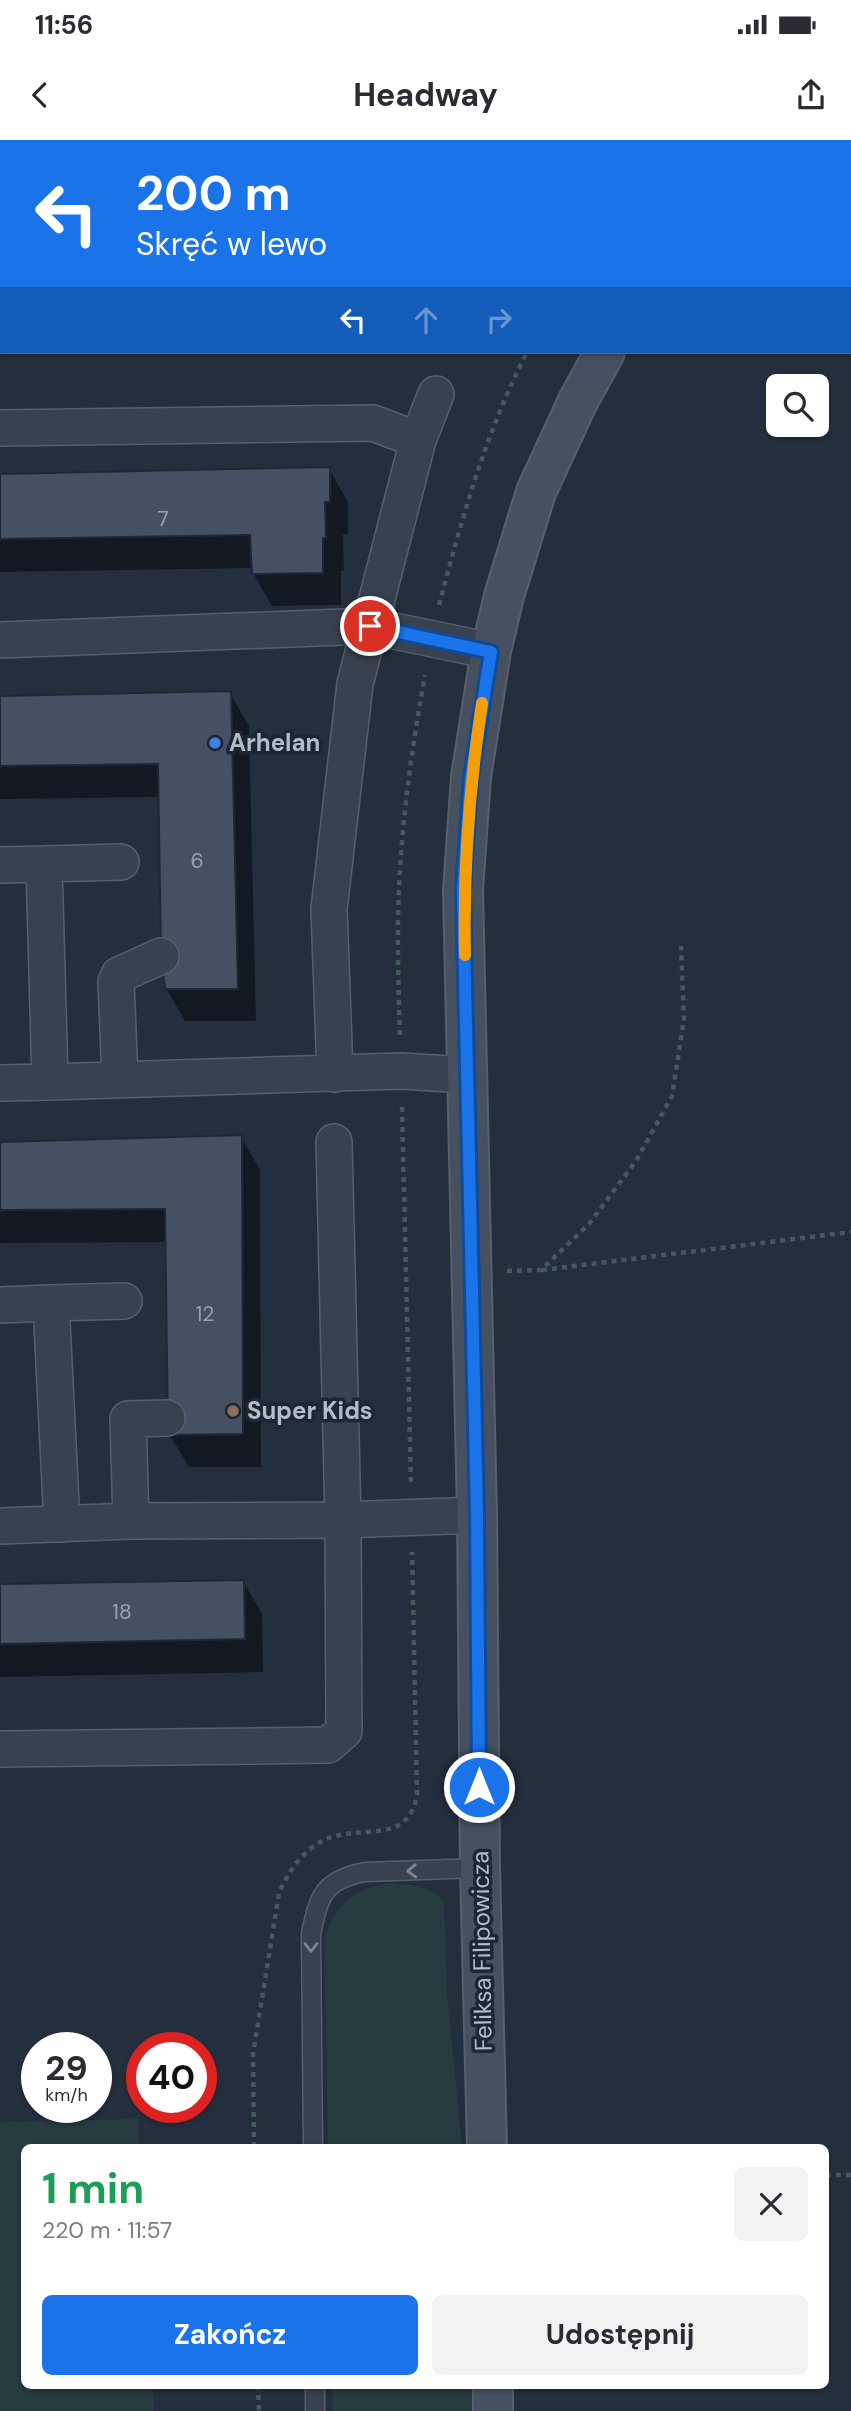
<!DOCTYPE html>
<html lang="pl">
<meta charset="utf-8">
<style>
:root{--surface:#fff;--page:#f2f2f3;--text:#2b2b33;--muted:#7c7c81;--accent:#1a73e8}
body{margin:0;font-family:"DM Sans",sans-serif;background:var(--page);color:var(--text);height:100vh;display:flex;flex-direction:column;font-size:26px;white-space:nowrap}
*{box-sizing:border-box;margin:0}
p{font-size:23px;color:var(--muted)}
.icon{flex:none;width:38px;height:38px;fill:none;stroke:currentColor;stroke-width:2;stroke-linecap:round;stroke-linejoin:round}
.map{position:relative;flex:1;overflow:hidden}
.sheet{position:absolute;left:21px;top:2004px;width:808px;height:245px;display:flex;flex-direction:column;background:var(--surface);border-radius:10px;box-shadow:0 2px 5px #0004}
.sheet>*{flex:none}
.guide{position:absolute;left:0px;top:0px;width:852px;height:214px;box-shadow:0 2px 5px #0004;background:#1a73e8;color:#fff;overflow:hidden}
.buttons{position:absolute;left:766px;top:234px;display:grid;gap:14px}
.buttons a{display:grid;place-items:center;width:63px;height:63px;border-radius:10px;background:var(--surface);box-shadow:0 2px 5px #0004;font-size:35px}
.speed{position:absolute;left:21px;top:1892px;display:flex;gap:14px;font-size:35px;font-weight:700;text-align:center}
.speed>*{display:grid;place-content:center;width:91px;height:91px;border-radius:50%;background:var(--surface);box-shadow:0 2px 5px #0004;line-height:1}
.speed small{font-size:18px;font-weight:400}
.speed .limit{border:10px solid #d22;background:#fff;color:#111}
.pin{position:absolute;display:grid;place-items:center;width:60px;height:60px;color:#fff;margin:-30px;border:4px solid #fff;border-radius:50%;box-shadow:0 2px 7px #0007}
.me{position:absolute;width:77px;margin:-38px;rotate:0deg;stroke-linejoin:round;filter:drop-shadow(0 0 5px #0008)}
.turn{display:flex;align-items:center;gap:24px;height:147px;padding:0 21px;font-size:32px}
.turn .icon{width:91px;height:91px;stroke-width:2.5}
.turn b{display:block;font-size:49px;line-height:60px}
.lanes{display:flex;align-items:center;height:66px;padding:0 21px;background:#0003;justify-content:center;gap:35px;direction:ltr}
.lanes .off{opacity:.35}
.round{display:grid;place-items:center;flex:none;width:74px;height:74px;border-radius:10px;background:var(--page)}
.overview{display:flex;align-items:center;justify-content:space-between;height:119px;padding:0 21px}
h1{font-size:42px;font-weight:700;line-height:52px;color:#1e9e55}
.primary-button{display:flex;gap:14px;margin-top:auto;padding:14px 21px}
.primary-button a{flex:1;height:80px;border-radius:10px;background:var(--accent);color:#fff;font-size:28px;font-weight:700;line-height:80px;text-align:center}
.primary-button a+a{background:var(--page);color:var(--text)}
.status{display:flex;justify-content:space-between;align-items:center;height:49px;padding:0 35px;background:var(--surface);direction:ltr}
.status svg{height:19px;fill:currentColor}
header{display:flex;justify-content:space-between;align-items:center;height:91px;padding:0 21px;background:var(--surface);font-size:32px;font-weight:700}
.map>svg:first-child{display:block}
</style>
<div class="status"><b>11:56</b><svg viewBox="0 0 49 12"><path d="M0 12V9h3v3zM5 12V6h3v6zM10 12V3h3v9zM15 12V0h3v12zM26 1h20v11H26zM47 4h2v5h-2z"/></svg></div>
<header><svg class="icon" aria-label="back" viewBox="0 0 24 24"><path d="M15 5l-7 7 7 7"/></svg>Headway<svg class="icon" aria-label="share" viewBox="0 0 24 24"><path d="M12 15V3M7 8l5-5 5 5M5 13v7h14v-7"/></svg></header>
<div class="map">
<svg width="851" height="2271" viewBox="0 0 851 2271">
<rect width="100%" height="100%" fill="#242f3e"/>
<path fill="#263c3f" d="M392,1743C409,1744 437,1746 444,1765L447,1856L462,2007H328L324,1799C337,1761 353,1749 392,1743Z
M138,1979L140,2007H24V2245H152L154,2271H0V1982Z
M333,2245H473L474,2271H333Z"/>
<path fill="#0007" d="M0,0H59V2H2V194H0Z
M329,329L348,362V395L343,394L344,431H341V465L272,466L253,433V428L0,432V336Z
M230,553L249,586L256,881H185L166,848L160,657L0,659V557Z
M241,997L260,1030L261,1327H189L169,1294L168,1102L0,1103V1004Z
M243,1441L262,1474L263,1532L0,1537V1446Z"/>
<path fill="#455162" stroke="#1f2835" stroke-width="2" d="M0,0H42V2H2V161H0Z
M330,327V362H325L326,398H323V433L252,434L250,395L0,399V334Z
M231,551L238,849H165L161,816L158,624L0,626V556Z
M242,995L243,1294L168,1295L165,1069L0,1070V1002Z
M244,1440L245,1499L0,1504V1444Z"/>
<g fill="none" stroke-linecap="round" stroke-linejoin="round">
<defs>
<path id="lane" d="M90,0L91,2
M558,2L559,0
M651,2L653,0
M0,197H2
M313,2007L311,1794C319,1756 323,1740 365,1732L480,1728
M315,2245V2271"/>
<path id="street" d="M0,288L373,283L418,300L355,544L329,769L335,934
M418,300L436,254
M0,500L370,486L491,511
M44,724L121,722
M0,725L44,724L50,942L401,931L467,935
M120,939L116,842L119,835L161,816
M0,943L50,942
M51,1163L124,1161
M0,1165L51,1163L62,1384
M131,1381L128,1279L167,1278
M0,1386L131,1381L343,1380L477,1375
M0,1609L328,1605L344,1591L343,1380L334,1002"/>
<path id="secondary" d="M739,2L740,0
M487,2007L480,1728L477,1375L463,750L471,637L491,511L504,456L536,352L578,261L605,212
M493,2245V2271"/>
</defs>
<use href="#lane" stroke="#565f6c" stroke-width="21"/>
<use href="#street" stroke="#565f6c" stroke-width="38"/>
<use href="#secondary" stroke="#565f6c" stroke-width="42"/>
<path stroke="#44595c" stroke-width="4.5" stroke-dasharray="5 5" stroke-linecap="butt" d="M439,465C462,378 486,292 527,212
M400,895C399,865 398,835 398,805C397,715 409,623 425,535
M402,967L411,1343
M542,1130L851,1092
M507,1131L541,1130L589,1084L636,1021L672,956L684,879L681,806
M254,2007L253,1914L279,1753C289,1731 302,1711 324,1700C360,1683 409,1707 417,1654L412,1412
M826,2035H851
M258,2245L259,2271"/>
<use href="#lane" stroke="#38414e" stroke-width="18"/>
<use href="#street" stroke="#38414e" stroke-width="35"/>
<use href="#secondary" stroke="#465061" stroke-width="38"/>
</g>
<defs><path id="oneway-chevron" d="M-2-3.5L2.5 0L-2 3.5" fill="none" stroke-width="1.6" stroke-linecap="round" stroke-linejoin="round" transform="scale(1.75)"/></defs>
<g stroke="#7c8592">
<use href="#oneway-chevron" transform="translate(412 1731) rotate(178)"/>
<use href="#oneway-chevron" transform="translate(311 1807) rotate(90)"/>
</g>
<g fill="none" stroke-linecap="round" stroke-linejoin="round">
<defs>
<path id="route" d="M370,486L491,512L471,637L463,750L477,1375L479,1647"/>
</defs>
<use href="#route" stroke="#114b97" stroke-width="18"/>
<use href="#route" stroke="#1a73e8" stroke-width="12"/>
<path stroke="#f59e0b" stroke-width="12" d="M465,815C463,729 469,649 482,563"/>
</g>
<circle fill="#3f7fe0" stroke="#1d2633" stroke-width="2.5" cx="215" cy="603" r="7"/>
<circle fill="#8d6e63" stroke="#1d2633" stroke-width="2.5" cx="233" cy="1271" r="7"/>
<g text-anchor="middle" stroke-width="7" stroke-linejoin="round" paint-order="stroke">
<g font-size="21" fill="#98a1af">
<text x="163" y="386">7</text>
<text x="197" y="728">6</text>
<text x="205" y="1181">12</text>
<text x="122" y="1479">18</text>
</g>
<g font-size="24" font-weight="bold" fill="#b4bcc9" stroke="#1d2633" text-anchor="start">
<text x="229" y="611">Arhelan</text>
<text x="247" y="1279">Super Kids</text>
</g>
<g font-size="24" fill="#b4bcc9" stroke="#1d2633">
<text transform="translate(482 1811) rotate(-91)" y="8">Feliksa Filipowicza</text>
</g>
</g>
</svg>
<div class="buttons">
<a><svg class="icon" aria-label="search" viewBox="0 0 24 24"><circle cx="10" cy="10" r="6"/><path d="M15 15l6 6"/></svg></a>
</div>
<div class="speed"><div>29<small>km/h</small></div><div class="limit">40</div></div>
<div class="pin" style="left:370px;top:486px;background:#d93025"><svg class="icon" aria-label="arrive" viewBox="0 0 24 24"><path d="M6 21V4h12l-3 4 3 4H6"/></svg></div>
<svg class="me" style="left:479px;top:1647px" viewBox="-20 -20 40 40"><circle r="17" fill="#1a73e8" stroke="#fff" stroke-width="3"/><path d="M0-11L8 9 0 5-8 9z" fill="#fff"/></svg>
<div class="guide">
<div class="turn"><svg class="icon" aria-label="left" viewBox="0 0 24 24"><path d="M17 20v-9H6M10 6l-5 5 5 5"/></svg><div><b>200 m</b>Skręć w lewo</div></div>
<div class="lanes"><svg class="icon" aria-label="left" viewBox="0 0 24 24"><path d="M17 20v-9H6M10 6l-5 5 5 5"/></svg><svg class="icon off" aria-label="ahead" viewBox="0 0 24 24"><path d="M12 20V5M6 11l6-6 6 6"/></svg><svg class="icon off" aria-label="right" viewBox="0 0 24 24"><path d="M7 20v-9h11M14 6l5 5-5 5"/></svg></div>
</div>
<section class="sheet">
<div class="overview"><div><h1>1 min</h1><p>220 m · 11:57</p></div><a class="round"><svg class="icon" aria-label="close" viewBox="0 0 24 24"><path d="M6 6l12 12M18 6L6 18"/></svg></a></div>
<div class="primary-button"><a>Zakończ</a><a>Udostępnij</a></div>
</section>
</div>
